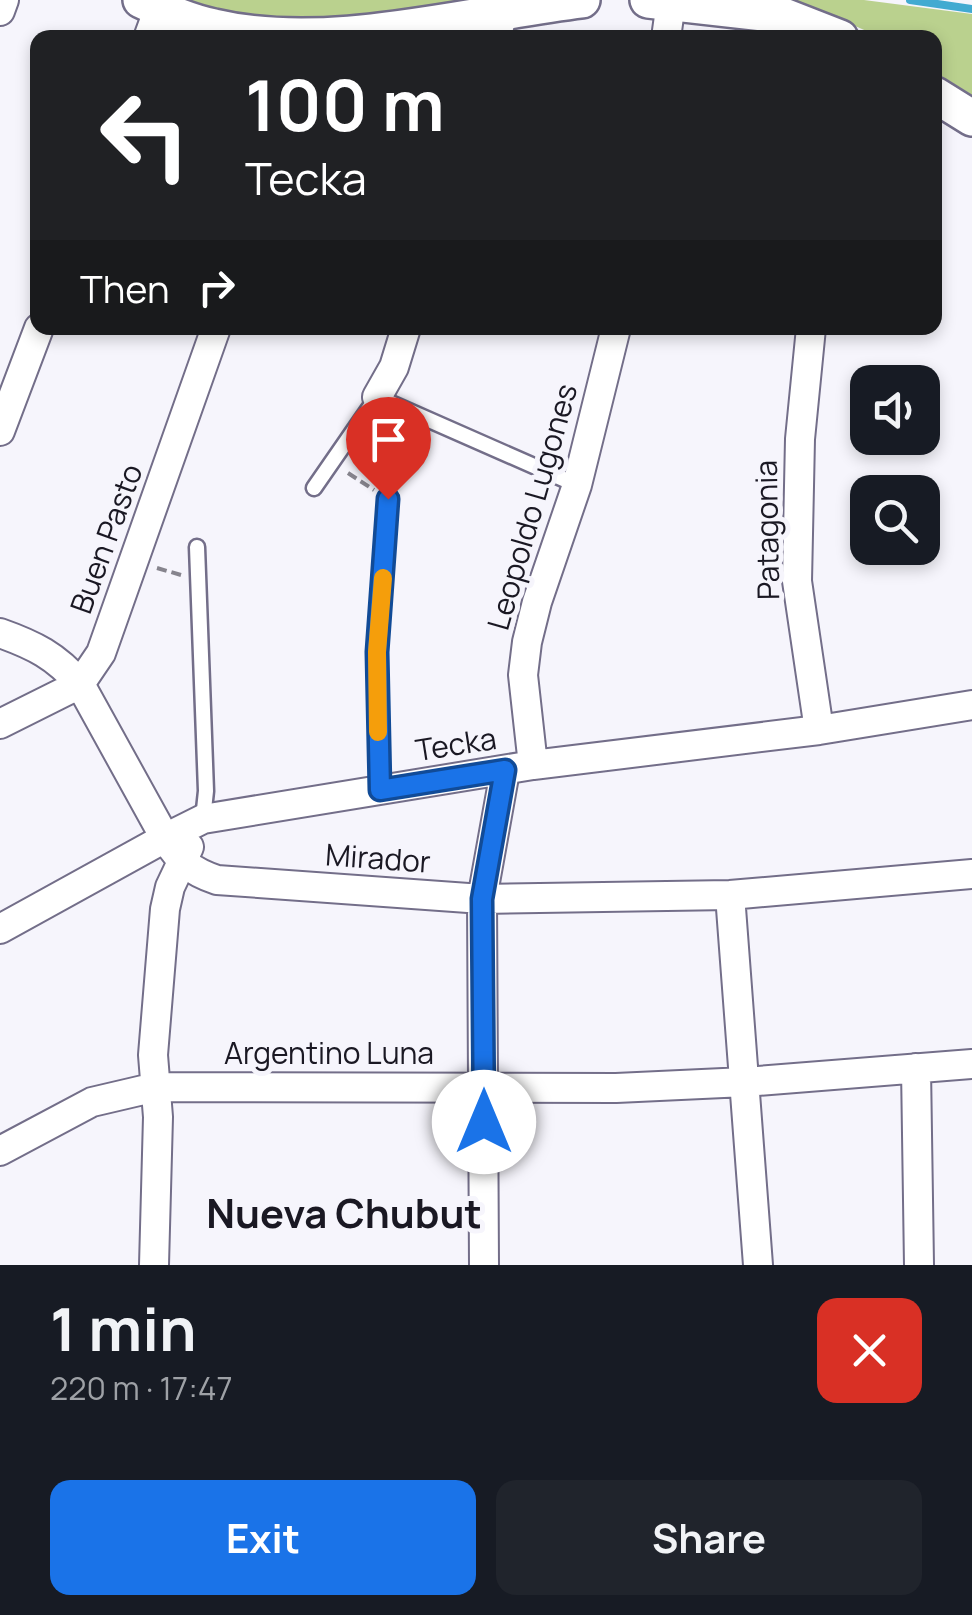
<!DOCTYPE html>
<meta charset="utf-8">
<style>
:root{--surface:#171b24;--page:#20242c;--text:#f1f3f6;--muted:#9ea1a6;--accent:#1a73e8}
body{margin:0;font-family:Manrope,sans-serif;background:var(--page);color:var(--text);height:100vh;display:flex;flex-direction:column;font-size:38px;white-space:nowrap}
*{box-sizing:border-box;margin:0}
p{font-size:32px;color:var(--muted)}
.icon{flex:none;width:55px;height:55px;fill:none;stroke:currentColor;stroke-width:2;stroke-linecap:round;stroke-linejoin:round}
.map{position:relative;height:1265px;overflow:hidden}
.side{display:flex;flex-direction:column;background:var(--surface);flex:1}
.side>*{flex:none}
.guide{position:absolute;left:30px;top:30px;width:912px;height:305px;border-radius:20px;box-shadow:0 5px 15px #0003;background:#202124;color:#fff;overflow:hidden}
.fabs{position:absolute;left:850px;top:365px;display:grid;gap:20px}
.fabs a{display:grid;place-items:center;width:90px;height:90px;border-radius:20px;background:var(--surface);box-shadow:0 5px 15px #0003;font-size:50px}
.pin{position:absolute;display:grid;place-items:center;width:85px;height:85px;color:#fff;margin:-102px -42px;border-radius:50% 50% 50% 0;rotate:-45deg;box-shadow:0 0 10px #0007}
.pin .icon{rotate:45deg}
.me{position:absolute;width:110px;margin:-55px;rotate:0deg;stroke-linejoin:round;filter:drop-shadow(0 0 8px #0008)}
.turn{display:flex;align-items:center;gap:35px;height:210px;padding:0 50px;font-size:45px}
.turn .icon{width:130px;height:130px;stroke-width:2.5}
.turn b{display:block;font-size:70px;line-height:85px}
.then{display:flex;align-items:center;height:95px;padding:0 50px;background:#0003;gap:20px;font-size:38px}
.round{display:grid;place-items:center;flex:none;width:105px;height:105px;border-radius:20px;background:var(--page)}
.overview{display:flex;align-items:center;justify-content:space-between;height:170px;padding:0 50px}
h1{font-size:60px;font-weight:700;line-height:75px}
.action{display:flex;gap:20px;margin-top:auto;padding:20px 50px}
.action a{flex:1;height:115px;border-radius:20px;background:var(--accent);color:#fff;font-size:40px;font-weight:700;line-height:115px;text-align:center}
.action a+a{background:var(--page);color:var(--text)}
.map>svg:first-child{display:block}
</style>
<div class="map">
<svg width="972" height="1265" viewBox="0 0 972 1265">
<rect width="100%" height="100%" fill="#f6f5fc"/>
<path fill="#bad18e" d="M176,0H469C377,11 265,35 176,0Z
M774,0H864L972,14V95L935,72V38L880,37L803,3Z"/>
<g fill="none" stroke-linecap="round" stroke-linejoin="round">
<path stroke="#42aad1" stroke-width="8" d="M910,0L972,9"/>
<defs>
<path id="service" d="M314,488L377,397L577,485
M197,547L206,791L203,819
M380,790L377,652L389,499"/>
<path id="minor" d="M0,11L4,0
M148,38L159,8
M496,38L503,13
M666,38L671,2
M811,328L800,439L797,581L819,730
M377,397L394,367L406,328
M0,431L39,328
M0,633C34,645 56,656 80,684L165,838L203,819L380,790L533,765L819,730L972,705
M0,724L80,684L101,653L216,328
M533,765L523,675L527,642L537,602L577,485L616,328
M730,895L758,1265
M0,929L165,838C180,861 190,871 217,880L482,899L730,895L972,874
M916,1068L919,1265
M0,1151L92,1102L156,1087L616,1088L745,1082L972,1064
M154,1265L158,1117L153,1055L165,909L170,887L189,847
M484,1265L482,899L505,771"/>
<path id="tertiary" d="M141,0C164,11 189,22 214,27C328,54 467,14 582,0
M648,0L781,15L840,38
M935,95L972,118"/>
</defs>
<use href="#service" stroke="#736e89" stroke-width="19"/>
<use href="#minor" stroke="#736e89" stroke-width="32"/>
<use href="#tertiary" stroke="#736e89" stroke-width="40"/>
<path stroke="#86848d" stroke-width="4" stroke-dasharray="10 5" stroke-linecap="butt" d="M348,473L374,490
M157,568L181,575"/>
<use href="#service" stroke="#fff" stroke-width="14"/>
<use href="#minor" stroke="#fff" stroke-width="28"/>
<use href="#tertiary" stroke="#fff" stroke-width="35"/>
</g>
<g fill="none" stroke-linecap="round" stroke-linejoin="round">
<defs>
<path id="route" d="M388,499L377,652L380,790L505,770L482,899L484,1122"/>
</defs>
<use href="#route" stroke="#114b97" stroke-width="25"/>
<use href="#route" stroke="#1a73e8" stroke-width="18"/>
<path stroke="#f59e0b" stroke-width="18" d="M378,732L377,652L383,578"/>
</g>
<g text-anchor="middle" stroke-width="10" stroke-linejoin="round" paint-order="stroke">
<g font-size="30" fill="#1a1823" stroke="#f6f5fc">
<text transform="translate(533 507) rotate(-74)" y="10">Leopoldo Lugones</text>
<text transform="translate(768 530) rotate(-91)" y="10">Patagonia</text>
<text transform="translate(107 539) rotate(-70)" y="10">Buen Pasto</text>
<text transform="translate(456 745) rotate(-9)" y="10">Tecka</text>
<text transform="translate(378 859) rotate(4)" y="10">Mirador</text>
<text x="329" y="1064">Argentino Luna</text>
</g>
<g font-size="40" font-weight="bold" fill="#1a1823" stroke="#f6f5fc">
<text x="344" y="1228">Nueva Chubut</text>
</g>
</g>
</svg>
<div class="fabs">
<a><svg class="icon" aria-label="sound" viewBox="0 0 24 24"><path d="M4 9h4l5-4v14l-5-4H4zM17 9q2 3 0 6"/></svg></a>
<a><svg class="icon" aria-label="search" viewBox="0 0 24 24"><circle cx="10" cy="10" r="6"/><path d="M15 15l6 6"/></svg></a>
</div>
<div class="pin" style="left:388px;top:499px;background:#d93025"><svg class="icon" aria-label="arrive" viewBox="0 0 24 24"><path d="M6 21V4h12l-3 4 3 4H6"/></svg></div>
<svg class="me" style="left:484px;top:1122px" viewBox="-20 -20 40 40"><circle r="19" fill="#fff"/><path d="M0-13L10 11 0 6-10 11z" fill="#1a73e8"/></svg>
<div class="guide">
<div class="turn"><svg class="icon" aria-label="left" viewBox="0 0 24 24"><path d="M17 20v-9H6M10 6l-5 5 5 5"/></svg><div><b>100 m</b>Tecka</div></div>
<div class="then">Then<svg class="icon" aria-label="right" viewBox="0 0 24 24"><path d="M7 20v-9h11M14 6l5 5-5 5"/></svg></div>
</div>
</div>
<section class="side">
<div class="overview"><div><h1>1 min</h1><p>220 m · 17:47</p></div><a class="round" style="background:#d93025;color:#fff"><svg class="icon" aria-label="close" viewBox="0 0 24 24"><path d="M6 6l12 12M18 6L6 18"/></svg></a></div>
<div class="action"><a>Exit</a><a>Share</a></div>
</section>
